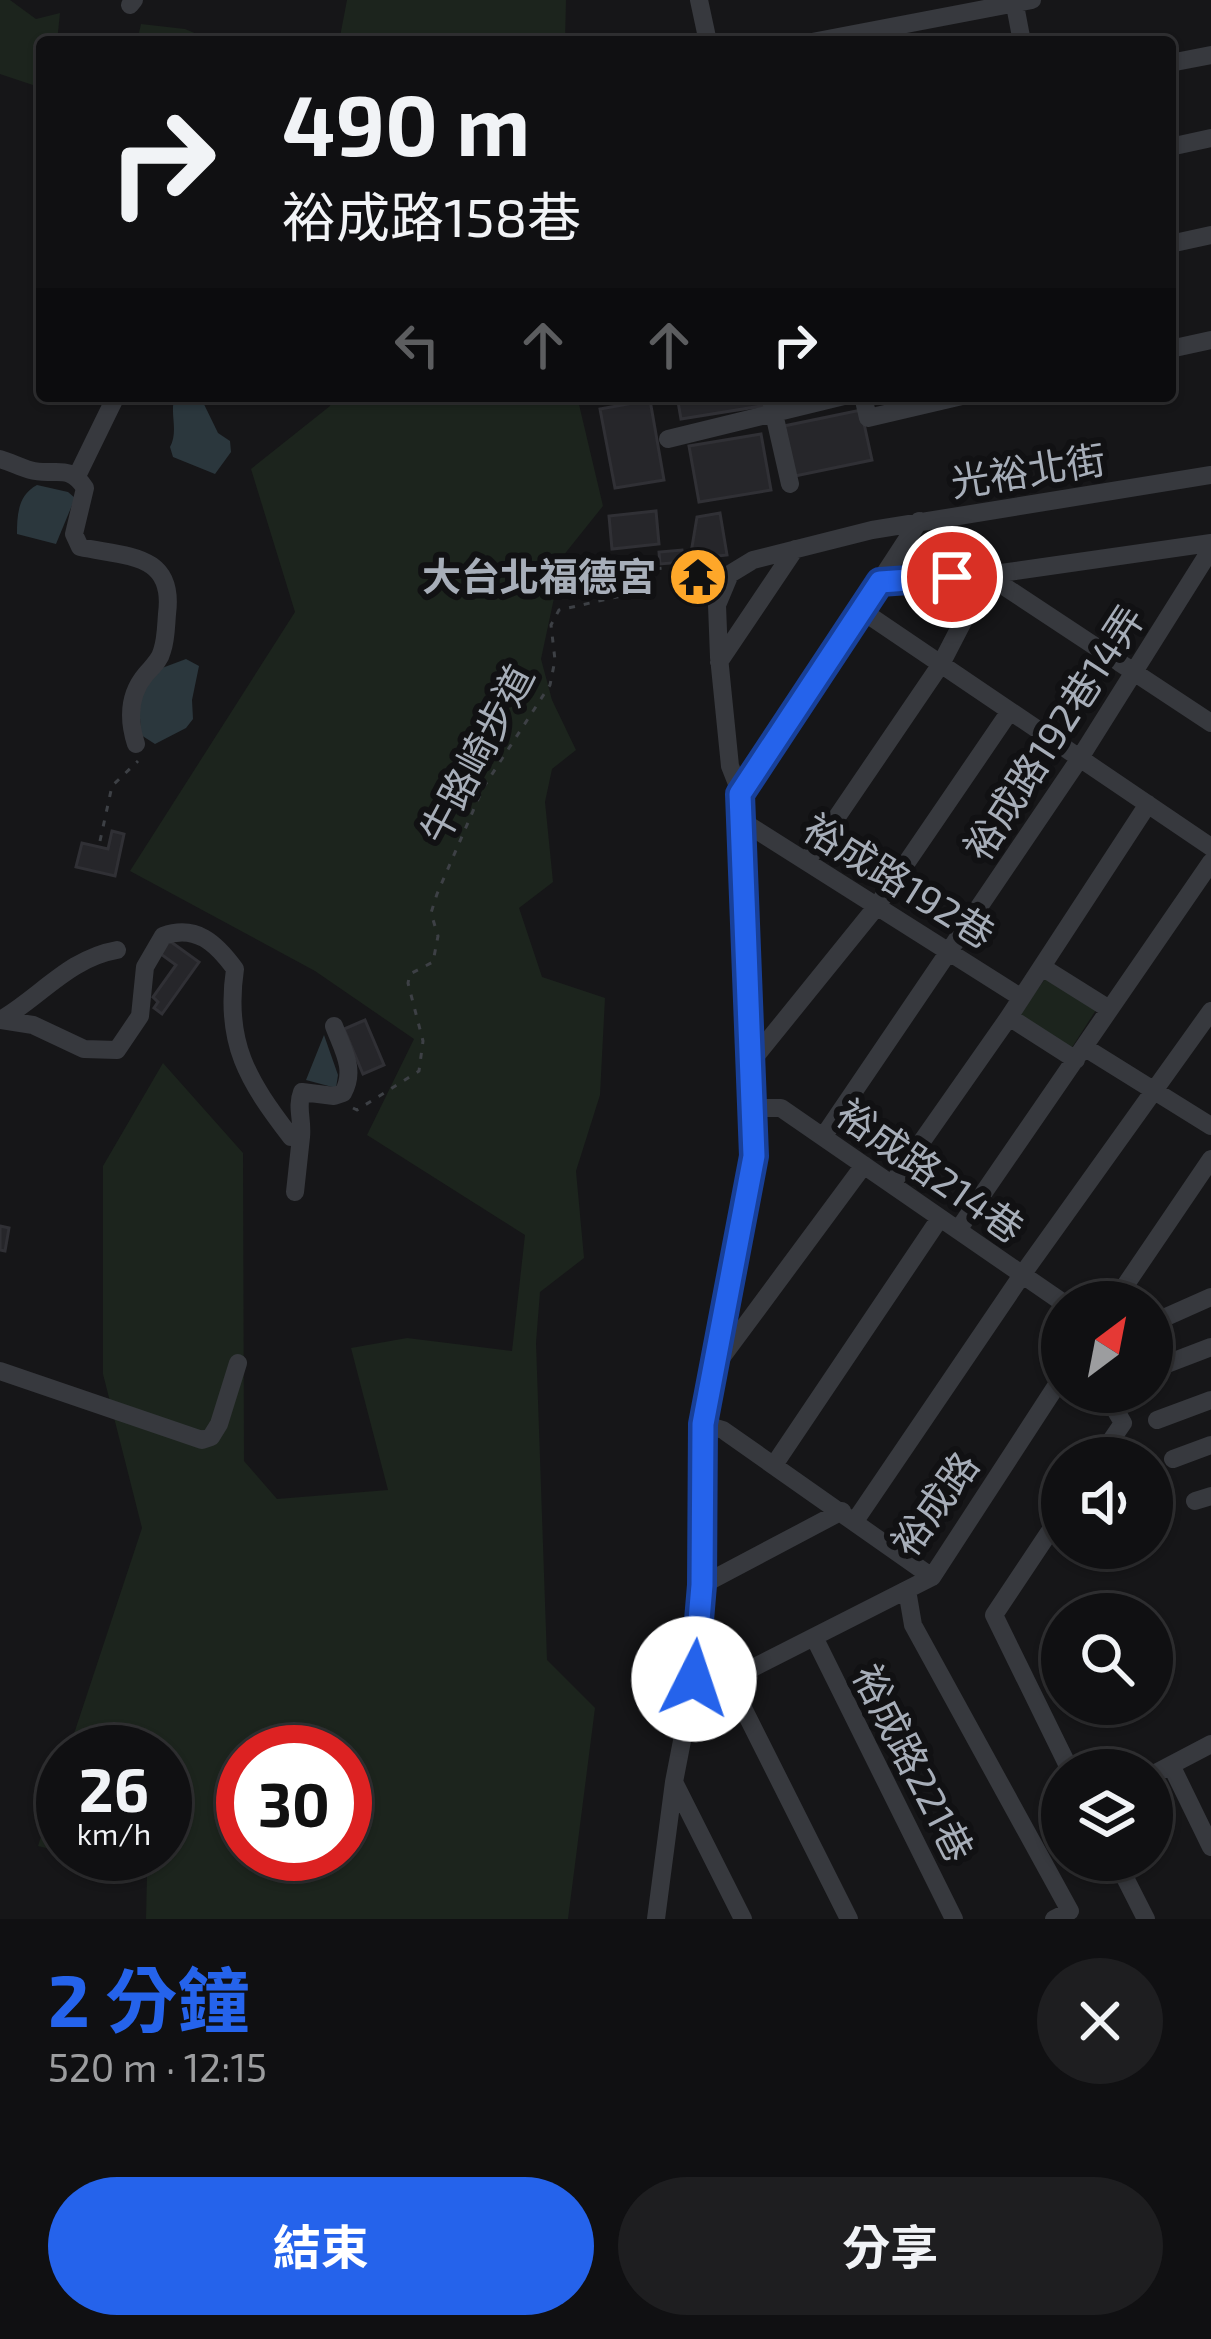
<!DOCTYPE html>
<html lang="zh-TW">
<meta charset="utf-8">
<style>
:root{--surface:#101012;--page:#1e1e20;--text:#f1f3f6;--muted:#9c9d9f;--line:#303032;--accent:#2563eb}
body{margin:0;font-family:"Exo 2","Noto Sans TC",sans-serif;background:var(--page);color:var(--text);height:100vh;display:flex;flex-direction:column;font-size:45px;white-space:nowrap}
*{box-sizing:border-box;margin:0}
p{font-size:39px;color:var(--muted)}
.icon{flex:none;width:66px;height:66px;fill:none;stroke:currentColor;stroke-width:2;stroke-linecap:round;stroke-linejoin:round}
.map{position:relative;height:1919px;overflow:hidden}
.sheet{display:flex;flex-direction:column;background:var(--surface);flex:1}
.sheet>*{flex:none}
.guide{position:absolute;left:36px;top:36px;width:1140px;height:366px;border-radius:12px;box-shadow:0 3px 9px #0004,0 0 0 3px var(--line);background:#101012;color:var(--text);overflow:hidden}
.needle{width:78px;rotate:32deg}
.buttons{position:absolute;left:1041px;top:1281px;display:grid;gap:24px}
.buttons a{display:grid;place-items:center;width:132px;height:132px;border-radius:50%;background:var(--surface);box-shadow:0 3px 9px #0004,0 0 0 3px var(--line);font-size:60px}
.speed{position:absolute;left:36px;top:1725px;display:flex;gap:24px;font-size:60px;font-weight:700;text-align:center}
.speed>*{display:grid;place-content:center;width:156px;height:156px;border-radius:50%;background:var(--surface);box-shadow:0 3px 9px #0004,0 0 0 3px var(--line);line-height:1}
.speed small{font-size:30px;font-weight:400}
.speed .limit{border:18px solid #d22;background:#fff;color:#111}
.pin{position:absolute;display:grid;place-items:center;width:102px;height:102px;color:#fff;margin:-51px;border:6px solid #fff;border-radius:50%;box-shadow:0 3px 12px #0007}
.me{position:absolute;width:132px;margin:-66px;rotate:4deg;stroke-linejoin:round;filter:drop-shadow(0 0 9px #0008)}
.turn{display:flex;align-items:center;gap:42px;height:252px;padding:0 48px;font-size:54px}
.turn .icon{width:156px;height:156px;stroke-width:2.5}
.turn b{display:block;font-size:84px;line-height:102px}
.lanes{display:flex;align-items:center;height:114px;padding:0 48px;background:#0003;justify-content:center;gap:60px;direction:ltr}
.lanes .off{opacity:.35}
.round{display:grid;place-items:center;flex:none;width:126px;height:126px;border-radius:63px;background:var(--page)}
.head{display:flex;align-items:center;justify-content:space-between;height:204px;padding:0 48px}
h1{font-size:72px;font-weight:700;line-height:90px;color:var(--accent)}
.cta{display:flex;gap:24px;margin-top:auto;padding:24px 48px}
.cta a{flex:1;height:138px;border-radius:72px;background:var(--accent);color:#fff;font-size:48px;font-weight:700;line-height:138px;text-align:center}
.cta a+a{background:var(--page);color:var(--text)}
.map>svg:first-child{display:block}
</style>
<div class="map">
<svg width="1211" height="1919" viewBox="0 0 1211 1919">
<rect width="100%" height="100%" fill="#161618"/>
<path fill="#1c241d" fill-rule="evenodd" d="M0,0H10L36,19L60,13L57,42H42V88L0,74Z
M347,0H566L565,42H339Z
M141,24L185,29L216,42H137Z
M332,396H577L603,506L563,556L541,659L552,700L576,750L552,769L545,802L553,882L519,908L542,977L605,998L600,1095L576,1171L584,1258L540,1292L536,1343L547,1660L595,1708L568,1919H146L147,1876L69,1854H165V1752H68L142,1528L103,1374V1166L163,1063L243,1153L244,1461L277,1499L388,1490L351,1348L407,1338L512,1351L525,1235L367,1135L414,1039L315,971L130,871L295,612L251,469L330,406ZM243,1752H345V1854H243Z
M1045,979L1096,1010L1069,1052L1018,1017Z
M63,1769V1852L38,1846Z"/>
<path fill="#2b373d" d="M175,396H200L218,433L230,441L231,452L215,474L173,457L170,447C179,430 169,414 175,396Z
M37,485L68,492L75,498L56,544L17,534C17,515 18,495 37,485Z
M186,659L199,666L192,700L193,719L186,728L155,744L141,735L139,701L154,671Z
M324,1035L338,1075L336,1088L306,1080Z"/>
<path fill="#26262a" stroke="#303035" stroke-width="3" d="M677,396H766L768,405L681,419Z
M650,400L664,480L615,488L600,409Z
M861,410L872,460L795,476L784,426Z
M761,434L771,490L699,502L689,446Z
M656,511L659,544L612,549L609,516Z
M720,513L727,555L690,559L697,517Z
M682,550L684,562L660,564L659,552Z
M707,568L708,586L690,587L689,569Z
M112,831L124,834L115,876L76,867L82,843L108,849Z
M167,939L199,962L162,1014L154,1008L158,1002L153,997L176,965L158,952Z
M365,1020L384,1065L363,1074L344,1029Z
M0,1226L9,1228L5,1251L0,1250Z"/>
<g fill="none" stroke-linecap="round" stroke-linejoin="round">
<path stroke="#3d4045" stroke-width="3" stroke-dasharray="6 9" stroke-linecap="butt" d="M100,841L112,786L138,761
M353,1108L357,1110L419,1071L423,1041L408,983L410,974L433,962L438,936L431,913L437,894L483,788L550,685L555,660L551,625L559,610L648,590L653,569L710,564L717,568"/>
<path stroke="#37393e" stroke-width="18" d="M699,0L708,42
M1014,0L1022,42
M130,5L134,0
M812,42L1032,0
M1170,63L1211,55
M1170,147L1211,138
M1170,244L1211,235
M1170,349L1211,340
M770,396L790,484
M863,396L868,418L962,396
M668,439L844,396
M0,459C10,462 20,467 30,470C54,477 68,462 85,488L74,534L80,547C127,557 175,553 167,614C166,626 166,640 162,651C160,660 152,667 146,674C129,694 128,719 136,744
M77,476L116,396
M880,582L987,575L1211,543
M861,610L1211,847
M719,662L795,549
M741,794L919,521
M742,821L1020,997
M807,861L941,664L987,575L1211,723
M1042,967L1109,1009
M1009,1017L1076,1060
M2,1019C41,996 70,958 117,950
M0,1020L33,1025L84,1049L117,1050L140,1016L145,967L163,936C196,924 216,943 235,969C224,1043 248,1081 291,1137H301C303,1120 296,1107 302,1092L334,1096L343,1093C356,1070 343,1050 334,1026
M1084,1047L1211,1126
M750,1063L877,906L1010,711
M755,1108H781L1062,1302
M823,1137L1078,761L1211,549
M892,1184L1009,1017L1148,804
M295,1192L301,1137
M958,1230L1211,862
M1114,1302L1211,1159
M1152,1330L1157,1321L1211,1297
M1152,1359L1164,1365L1211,1347
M713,1369L864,1165
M0,1371L202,1440L211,1437L219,1424L238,1363
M1157,1420L1211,1400
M703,1424L723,1430L932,1577
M1099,1458L1123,1423L1105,1392
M1173,1459L1211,1445
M774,1465L940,1218
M1195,1501L1211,1496
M1062,1513L994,1615L1070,1770
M855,1521L1022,1275L1211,1011
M702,1585L842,1511
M907,1590L913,1625L1070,1911L1054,1919
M814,1637L954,1919
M694,1679L729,1680L932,1577L1062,1377
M729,1680L849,1919
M1171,1765L1211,1847
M1152,1775L1211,1744
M674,1782L743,1919
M1116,1860L1146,1919
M656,1919L674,1782L694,1679L702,1585L703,1424L754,1156L742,821L741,794L730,766L719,657L717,605L730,574L753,560L872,530L1211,475"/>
</g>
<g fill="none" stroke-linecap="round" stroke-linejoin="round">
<defs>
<path id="route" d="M694,1679L702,1585L703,1424L754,1156L740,794L880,582L952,577"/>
</defs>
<use href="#route" stroke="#184099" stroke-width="30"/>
<use href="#route" stroke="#2563eb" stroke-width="21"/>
</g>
<defs>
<symbol id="temple-disc" viewBox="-11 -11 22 22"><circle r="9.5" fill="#fea729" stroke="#111113"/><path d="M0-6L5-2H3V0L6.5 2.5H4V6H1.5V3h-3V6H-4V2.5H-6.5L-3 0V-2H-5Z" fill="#111"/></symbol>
</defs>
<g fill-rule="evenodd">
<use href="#temple-disc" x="665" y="544" width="66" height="66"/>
</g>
<g text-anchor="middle" stroke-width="12" stroke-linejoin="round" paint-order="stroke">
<g font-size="39" fill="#a7aeb9" stroke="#111113">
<text transform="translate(1028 471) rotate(-9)" y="14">光裕北街</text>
<text transform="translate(1054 733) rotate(-57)" y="14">裕成路192巷14弄</text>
<text transform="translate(477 754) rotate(-62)" y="14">牛路崎步道</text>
<text transform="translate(899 881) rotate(32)" y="14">裕成路192巷</text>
<text transform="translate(930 1171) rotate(35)" y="14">裕成路214巷</text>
<text transform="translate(935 1504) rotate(-54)" y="14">裕成路</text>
<text transform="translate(913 1763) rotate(63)" y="14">裕成路221巷</text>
</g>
<g font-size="39" font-weight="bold" fill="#a7aeb9" stroke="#111113" text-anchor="end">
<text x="656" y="591">大台北福德宮</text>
</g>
</g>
</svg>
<div class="buttons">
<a><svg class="needle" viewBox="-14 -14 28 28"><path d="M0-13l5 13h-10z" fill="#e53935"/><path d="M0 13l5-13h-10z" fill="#9c9d9f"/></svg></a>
<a><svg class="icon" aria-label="sound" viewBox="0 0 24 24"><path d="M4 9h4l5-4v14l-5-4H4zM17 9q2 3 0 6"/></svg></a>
<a><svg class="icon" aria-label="search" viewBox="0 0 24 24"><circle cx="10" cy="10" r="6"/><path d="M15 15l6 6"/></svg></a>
<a><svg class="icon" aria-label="layers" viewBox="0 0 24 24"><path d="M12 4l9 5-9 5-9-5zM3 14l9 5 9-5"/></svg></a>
</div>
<div class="speed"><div>26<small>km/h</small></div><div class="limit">30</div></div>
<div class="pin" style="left:952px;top:577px;background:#d93025"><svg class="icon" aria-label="arrive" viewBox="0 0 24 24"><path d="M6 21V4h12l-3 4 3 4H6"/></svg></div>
<svg class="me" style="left:694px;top:1679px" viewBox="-20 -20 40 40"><circle r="19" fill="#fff"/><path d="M0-13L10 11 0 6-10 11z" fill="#2563eb"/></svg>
<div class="guide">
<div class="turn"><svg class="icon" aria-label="right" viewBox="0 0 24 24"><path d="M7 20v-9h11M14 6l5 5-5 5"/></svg><div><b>490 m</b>裕成路158巷</div></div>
<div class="lanes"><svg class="icon off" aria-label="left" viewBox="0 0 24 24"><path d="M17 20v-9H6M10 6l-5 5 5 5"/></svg><svg class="icon off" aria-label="ahead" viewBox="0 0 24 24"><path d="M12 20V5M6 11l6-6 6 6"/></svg><svg class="icon off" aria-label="ahead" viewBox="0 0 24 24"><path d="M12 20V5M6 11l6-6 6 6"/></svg><svg class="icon" aria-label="right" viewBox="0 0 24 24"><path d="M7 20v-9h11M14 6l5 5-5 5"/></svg></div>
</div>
</div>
<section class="sheet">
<div class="head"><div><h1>2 分鐘</h1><p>520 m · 12:15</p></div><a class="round"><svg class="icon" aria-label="close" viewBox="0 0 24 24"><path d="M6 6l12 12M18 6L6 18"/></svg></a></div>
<div class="cta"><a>結束</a><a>分享</a></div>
</section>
